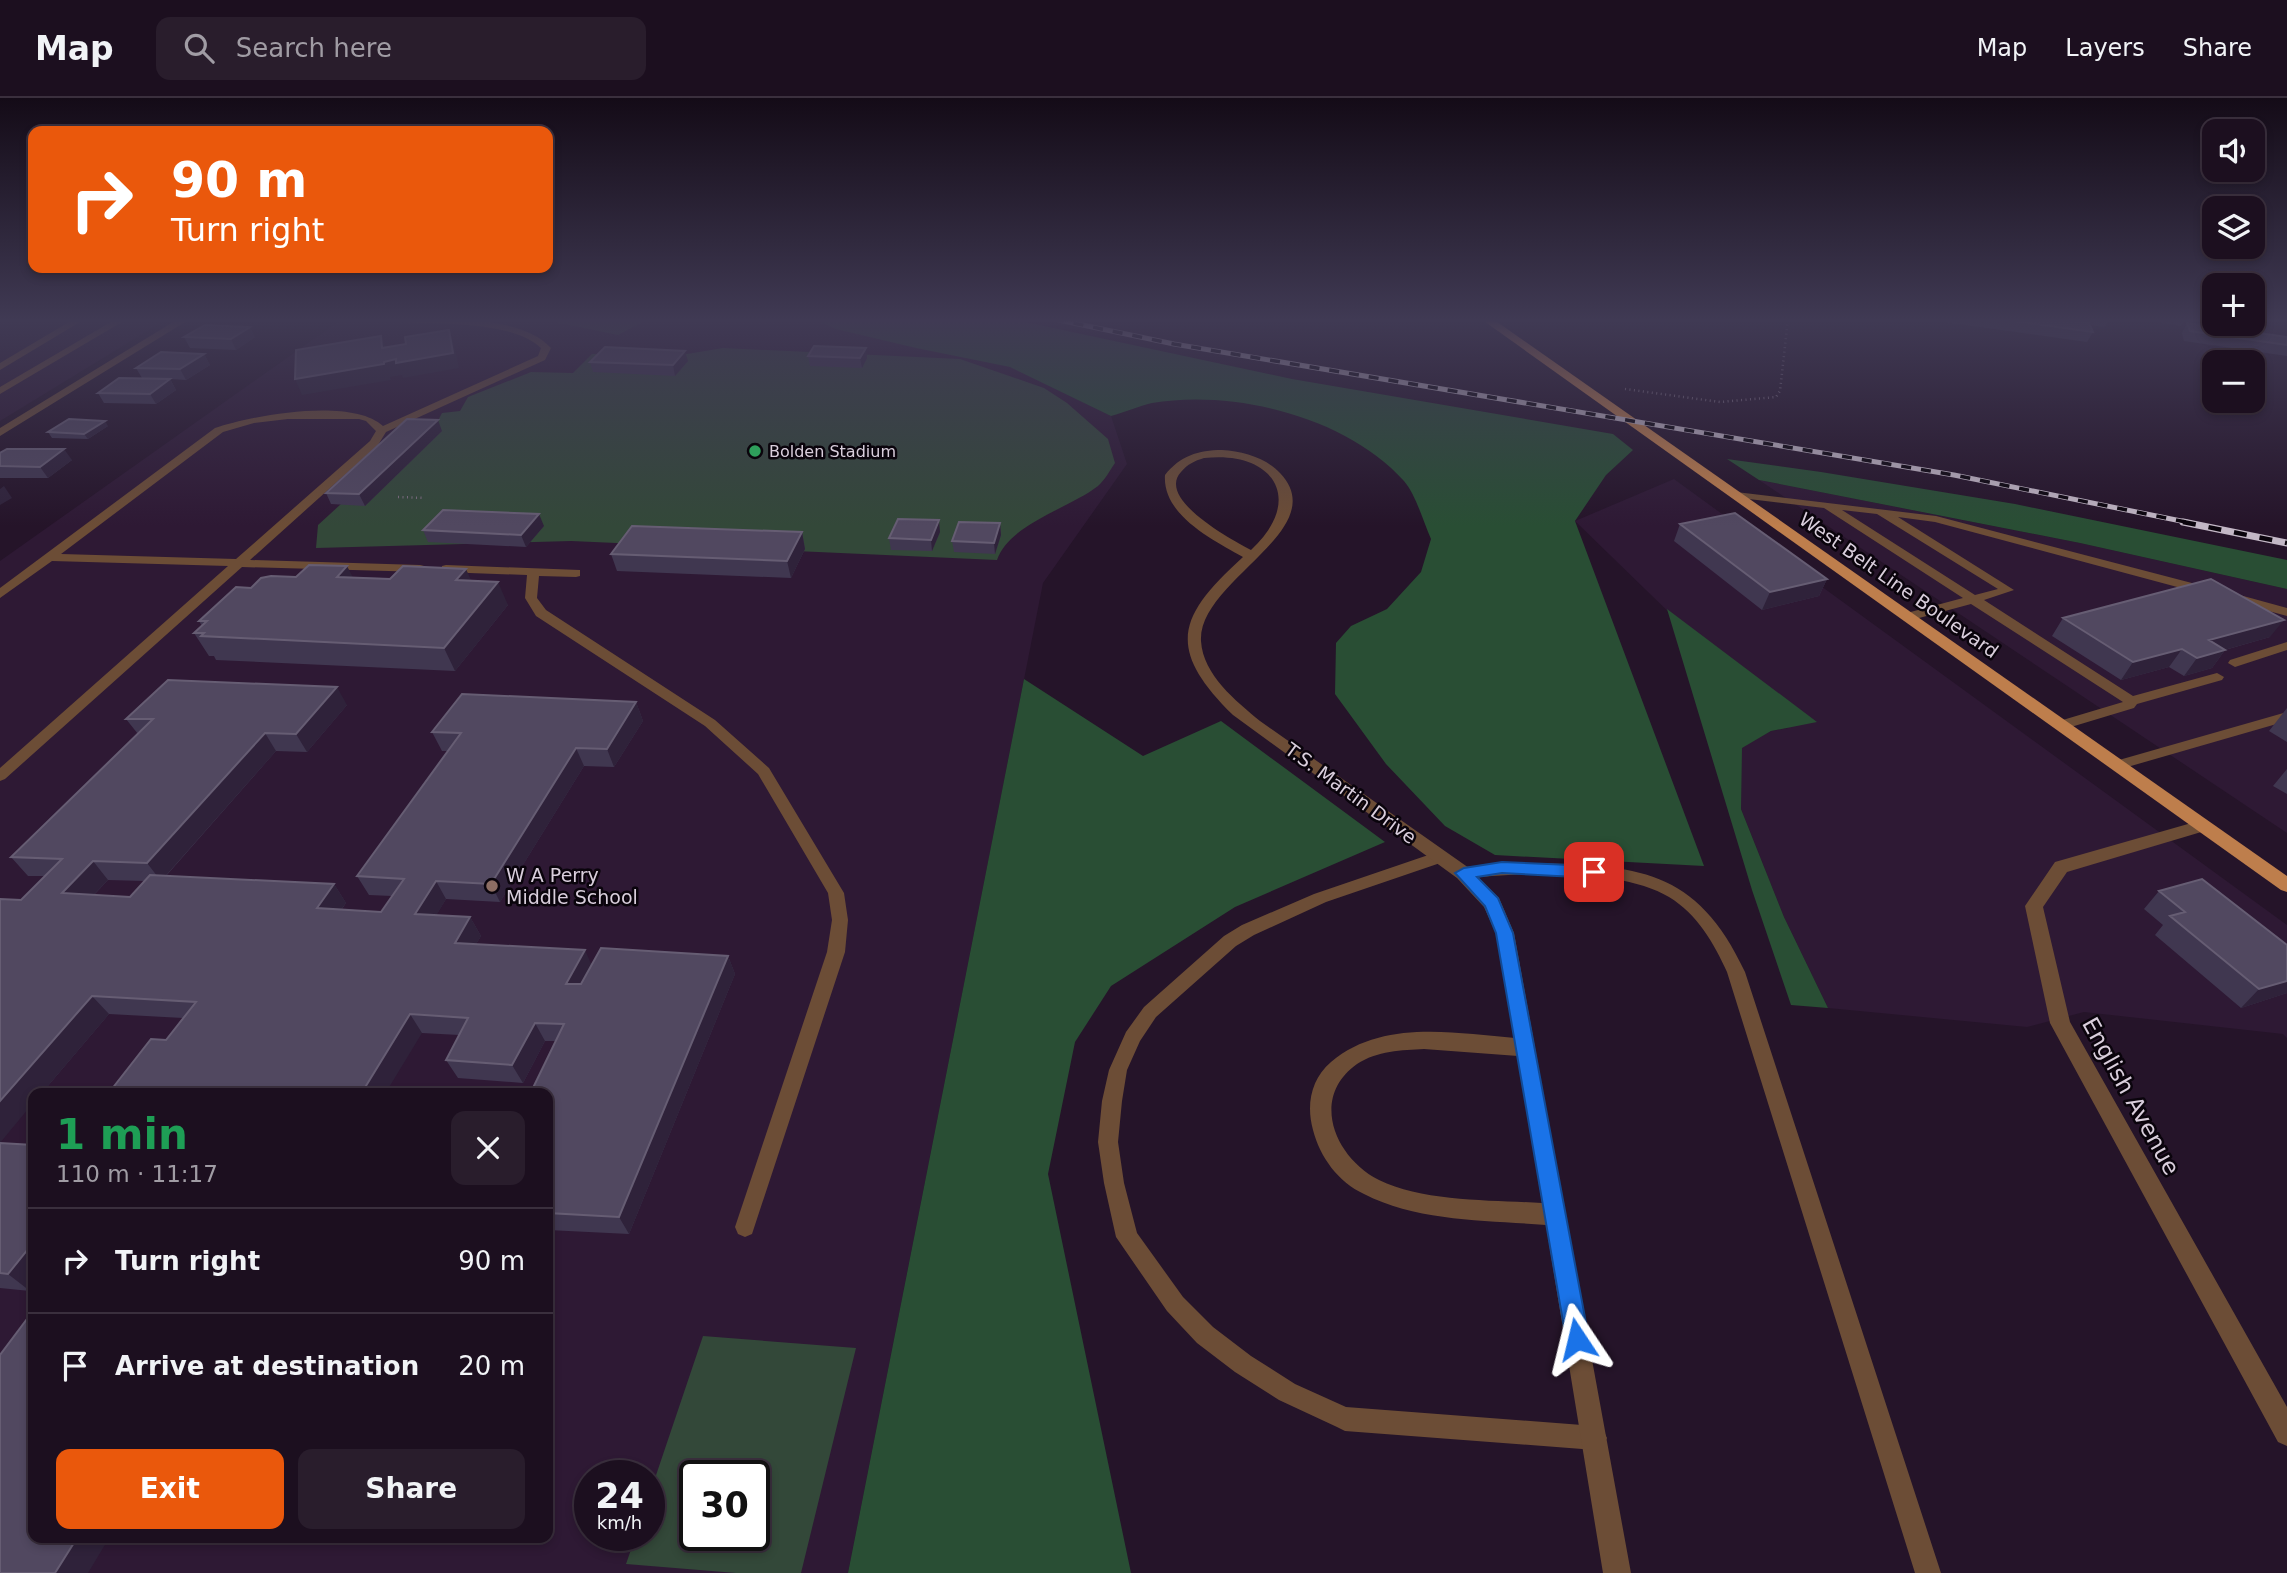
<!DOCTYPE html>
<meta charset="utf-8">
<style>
:root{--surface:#1c0f1f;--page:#291d2c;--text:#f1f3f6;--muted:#a09ca4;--line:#3a2f3d;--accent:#ea580c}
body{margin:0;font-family:"DejaVu Sans",sans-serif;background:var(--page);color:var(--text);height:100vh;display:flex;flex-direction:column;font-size:26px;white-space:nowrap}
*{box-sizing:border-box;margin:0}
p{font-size:23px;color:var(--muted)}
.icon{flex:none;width:38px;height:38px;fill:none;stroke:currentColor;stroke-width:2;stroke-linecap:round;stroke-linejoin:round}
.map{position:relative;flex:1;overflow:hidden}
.panel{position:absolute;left:28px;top:990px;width:525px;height:455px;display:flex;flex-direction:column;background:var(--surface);border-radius:14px;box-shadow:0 4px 10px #0003,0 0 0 2px var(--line)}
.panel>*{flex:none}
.guide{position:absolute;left:28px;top:28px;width:525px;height:147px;border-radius:14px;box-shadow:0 4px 10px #0003,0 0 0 2px var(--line);background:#ea580c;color:#fff;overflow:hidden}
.buttons{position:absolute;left:2202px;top:21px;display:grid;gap:14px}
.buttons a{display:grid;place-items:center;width:63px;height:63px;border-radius:14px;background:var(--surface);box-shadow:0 4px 10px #0003,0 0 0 2px var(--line);font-size:35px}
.speed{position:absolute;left:574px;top:1362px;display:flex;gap:14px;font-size:35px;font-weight:700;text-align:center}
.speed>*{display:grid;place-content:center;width:91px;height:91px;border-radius:50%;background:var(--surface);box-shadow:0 4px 10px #0003,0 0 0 2px var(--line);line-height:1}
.speed small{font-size:18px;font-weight:400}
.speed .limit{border:4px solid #111;border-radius:10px;background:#fff;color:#111}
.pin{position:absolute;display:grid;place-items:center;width:60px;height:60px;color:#fff;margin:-30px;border-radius:14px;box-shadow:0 4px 10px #0006}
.me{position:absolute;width:77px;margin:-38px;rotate:350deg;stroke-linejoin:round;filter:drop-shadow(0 0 5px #0008)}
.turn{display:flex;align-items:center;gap:24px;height:147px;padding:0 28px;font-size:32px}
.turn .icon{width:91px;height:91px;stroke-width:2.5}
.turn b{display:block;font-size:49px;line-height:60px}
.round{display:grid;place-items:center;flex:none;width:74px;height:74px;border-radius:14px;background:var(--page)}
.headline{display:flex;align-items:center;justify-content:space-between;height:119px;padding:0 28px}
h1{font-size:42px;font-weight:700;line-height:52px;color:#1e9e55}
.action{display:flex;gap:14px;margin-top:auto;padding:14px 28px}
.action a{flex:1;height:80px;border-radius:14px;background:var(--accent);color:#fff;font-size:28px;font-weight:700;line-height:80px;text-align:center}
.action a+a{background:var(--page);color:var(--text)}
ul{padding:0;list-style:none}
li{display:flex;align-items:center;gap:21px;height:105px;padding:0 28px;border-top:2px solid var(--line)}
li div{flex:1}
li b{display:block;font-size:26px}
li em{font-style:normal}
header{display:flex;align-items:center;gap:42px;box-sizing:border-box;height:98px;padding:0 35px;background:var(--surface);border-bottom:2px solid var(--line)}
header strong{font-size:33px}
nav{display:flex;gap:38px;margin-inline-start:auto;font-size:24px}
.search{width:490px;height:63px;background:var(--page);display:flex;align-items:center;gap:18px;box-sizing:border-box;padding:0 24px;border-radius:14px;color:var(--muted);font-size:26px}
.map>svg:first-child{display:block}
</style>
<header>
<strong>Map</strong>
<div class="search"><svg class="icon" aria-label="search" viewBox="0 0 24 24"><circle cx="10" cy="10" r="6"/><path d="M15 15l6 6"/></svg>Search here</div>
<nav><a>Map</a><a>Layers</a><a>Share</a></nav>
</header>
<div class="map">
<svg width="2287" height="1475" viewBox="0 0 2287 1475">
<rect width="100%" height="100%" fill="#251429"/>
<path fill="#2e1934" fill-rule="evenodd" d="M0,221H167L0,323Z
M342,221H892L987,250L1111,318L1127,366L1043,485L848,1475H0V463ZM33,996H548V1440H33ZM590,1377H649V1437H590ZM695,1377H754V1437H695Z
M1674,381L2287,827V940L2283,936L2084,914L2027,929L1828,910L1784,819L1741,711V650L1771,633L1788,630L1575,423Z
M1759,382L2080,445L2287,491V735Z"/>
<path fill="#334839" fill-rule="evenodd" d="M540,221H648L618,237Z
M723,250L960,261L1044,290L1067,305L1108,341L1115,365C1110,372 1105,382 1098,388C1070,410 1009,426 997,462L571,443L316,450L318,427L422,332H433L442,315L460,313L468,299L531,274L573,275L592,256H687Z
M703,1238L856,1250L801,1475H736L626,1466L636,1437H649V1398ZM695,1377H754V1437H695Z"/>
<path fill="#294e34" d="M814,221H1011L1292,281L1613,336L1633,352L1606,377L1575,423L1704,768L1495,757L1445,728L1386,666L1335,596L1336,545L1351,528L1387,511L1421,474L1431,441C1423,423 1416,397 1404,383C1347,319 1234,291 1152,305C1139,308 1125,314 1111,318L1010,269L916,250L836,231Z
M1727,361L1821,374L2015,406L2287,462V491L2080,445L1759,382Z
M1667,511L1817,624L1771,633L1742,650L1741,711L1784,819L1828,910L1791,907L1752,792Z
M1024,581L1143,658L1221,623L1385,744L1235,809L1111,888L1075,944L1048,1076L1131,1475H848Z"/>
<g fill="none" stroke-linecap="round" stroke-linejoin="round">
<path stroke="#7e6f81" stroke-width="2.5" stroke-dasharray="1 3.5" stroke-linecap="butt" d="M1625,291L1720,304L1776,299L1780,293L1788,221
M398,399L425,400"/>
<path fill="#6c4d36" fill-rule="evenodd" d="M74,221H85L0,272V265Z
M116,221H127L0,296V289Z
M389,221C432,221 520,215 551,250L545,262L386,334L378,347L250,462L420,467L424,468V474L242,469L5,681L0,683V670L228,468L52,463L0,500V490L215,330C253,317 352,299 383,328L538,258L541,250C512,222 432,226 393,224ZM288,321H359L366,323L376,333L370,343L236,461L61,456L223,334L254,325Z
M2255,221H2264L2265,224L2257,226Z
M1736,394L1936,418L2211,490L2213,493L2207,497L1935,424L1898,419L2014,492L1984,502L2133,598L2217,575L2224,579L2222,582L2137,606L2134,610L2061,632L2056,630L2054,627L2056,624L2123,604L1971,506L1908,523L1903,522V516L1963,500L1824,410L1732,399L1730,397ZM1842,412L1877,416L1998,491L1975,497Z
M446,467L580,472V478L576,479L539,478L537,500L546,512L715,622L769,670L844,795L848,822L845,854L752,1136L745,1139L738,1136L735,1129L827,854L832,822L828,795L758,676L705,628L536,518L525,500L527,477L442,474V468Z
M2236,496L2287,510V518L2232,503L2230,500Z
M2287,544V552L2235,569L2228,565L2230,562Z
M2287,614V623L2117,672L2110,667L2112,664Z
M1440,753L1446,755L1448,759L1446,763L1326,804L1254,837L1236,848L1156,919L1140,943L1127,972L1122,1003L1118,1044L1124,1085L1137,1135L1183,1199L1213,1229L1251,1258L1295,1286L1346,1309L1595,1328L1603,1332L1607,1340L1603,1348L1595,1352L1345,1333L1337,1329L1279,1302L1235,1274L1197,1245L1167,1213L1116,1139L1104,1085L1098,1044L1102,1003L1109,972L1126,934L1144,909L1224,838L1242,827L1314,796Z
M1531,765C1636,767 1697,770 1745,874L1941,1475H1915L1727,874C1714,845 1697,816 1669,799C1622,770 1517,774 1463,781L1455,775L1463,769Z"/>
<path fill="#6c4d36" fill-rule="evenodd" d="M178,221H190L0,338V330Z
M1222,352C1243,353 1266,360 1280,375C1334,432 1198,482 1201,543C1203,577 1236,603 1260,623L1469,770L1499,800L1514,835L1631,1475H1603L1546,1127C1486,1122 1419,1124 1364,1096C1338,1084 1320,1059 1313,1032C1306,1007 1311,981 1331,964C1382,921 1454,935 1515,940L1496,835L1484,809L1457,780L1233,617C1165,550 1178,518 1243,459C1213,442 1162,417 1165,377C1180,358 1198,352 1222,352ZM1204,360C1273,352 1306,401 1251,452C1232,442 1156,401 1181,374C1188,366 1194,363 1204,360ZM1424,951L1518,958L1542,1105C1493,1102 1424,1104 1379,1082C1334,1059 1310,999 1357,966C1377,953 1402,952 1424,951Z
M2202,722L2208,724L2211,728L2208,732L2067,774L2043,809L2070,924L2287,1309V1348L2278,1344L2050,925L2025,808L2055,764Z"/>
<path fill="#be7e4c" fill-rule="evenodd" d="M1481,221H1493L2287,778V794L2281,792Z"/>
<defs>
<path id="rail-far1" d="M1054,221L1174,246L1954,377L2191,425"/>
<path id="rail" d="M2183,424L2287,445"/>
</defs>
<use href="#rail-far1" stroke="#c3b8c6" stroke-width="5"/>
<use href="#rail" stroke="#c3b8c6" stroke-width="7"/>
<use href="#rail-far1" stroke="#0a040c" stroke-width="3.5" stroke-dasharray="10" stroke-linecap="butt"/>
<use href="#rail" stroke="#0a040c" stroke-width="4.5" stroke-dasharray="13" stroke-linecap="butt"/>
</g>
<path fill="#403750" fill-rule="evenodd" d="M234,221H269L268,222H234Z
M1922,221H2058L2080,224L2079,221H2109L2105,229L2090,227L2093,234L2087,244Z
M2155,221H2185L2181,228L2156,224Z
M2187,225L2287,239V258L2184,243L2182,235Z
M184,239H255L236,252L190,250Z
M204,256L210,267L186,282L170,281L176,292L156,306L104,305L98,295L166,281L142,280L136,270Z
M808,258L867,260L862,270L810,268Z
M688,263L675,278L593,274L590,264Z
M108,328L88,341L52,340L48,334Z
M442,333L365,408L331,406L326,395Z
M0,355L72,362L48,380H0Z
M1000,425L1001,437L995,456L954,454L952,443Z
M1680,426L1827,481L1819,498L1762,512L1674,443Z
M544,428L526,449L428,444L423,432Z
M802,434L805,451L791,480L617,473L611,456Z
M940,434L932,453L891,452L889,440Z
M296,479H353L471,483L508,507L455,573L216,562L214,558H209L194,535L202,528L199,523L251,490Z
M2063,520L2270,539L2225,552L2212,570L2184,578L2169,569L2121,582L2052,538Z
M636,604L643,623L614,669L584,668L500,804L446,801L436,817L470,819L481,838L476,846L592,867L728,858L735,876L629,1136L548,1132V996L556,943H545L523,985L458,980L446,962L459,937L422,935L166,942L183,920L109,916L41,996L45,778H28L11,759L138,636L126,621L347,607L307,654L276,653L166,778L334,786L346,805L342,811L381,814L392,798L369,797L357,778L448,653H442L432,634ZM108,782L145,783L130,799L94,797Z
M2287,610V644L2269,633Z
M2287,671V696L2273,688Z
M2159,793L2287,895L2241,910L2155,837L2163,827L2144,811Z
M0,1045L33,1047V1189L30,1193L0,1190Z"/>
<path fill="#2f223a" d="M250,229L255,239L236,252L231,241Z
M449,232L454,247L459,270L403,280L402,277L390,279L391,282L302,297L295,281L382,250L381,238L388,253Z
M866,250L867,260L862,270L860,260Z
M685,253L688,263L675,278L673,267Z
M204,256L210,267L186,282L180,271Z
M170,281L176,292L156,306L150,296Z
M438,322L442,333L365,408L359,396Z
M105,323L108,328L88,341L84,336Z
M64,351L72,362L48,380L40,369Z
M4,388L12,400L0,407V391Z
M539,416L544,428L526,449L521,437Z
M939,422L940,434L932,453L931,442Z
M1000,425L1001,437L995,456L994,445Z
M802,434L805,451L791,480L787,463Z
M347,468L359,491L337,479Z
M466,471L476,493L456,482Z
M1827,481L1819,498L1762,512L1770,494Z
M498,484L508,507L455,573L444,550Z
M2284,522L2270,539L2196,560L2209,542Z
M2182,551L2169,569L2121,582L2133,564Z
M2225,552L2212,570L2184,578L2197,560Z
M337,589L347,607L307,654L296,636Z
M636,604L643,623L614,669L607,651Z
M265,635L276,653L161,783L147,765Z
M576,650L584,668L500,804L491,786Z
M93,763L108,782L78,813L62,795Z
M436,783L446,801L426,835L415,816Z
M334,786L346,805L329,828L317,810Z
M470,819L481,838L466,863L455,845Z
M585,852L593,870L576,904L566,886Z
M728,858L735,876L629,1136L619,1119Z
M2287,883V895L2241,910L2259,891Z
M92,898L109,916L41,996H33V1005L0,1045V1003Z
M410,916L422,935L385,996H361Z
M535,925L545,943L523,985L512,967Z
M33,1145V1189L30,1193L8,1176Z
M77,1440H109L88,1475H55Z"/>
<path fill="#514860" stroke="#665d73" stroke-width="2" d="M1999,221H2058L2089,225L2093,234Z
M2187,225L2287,239V247L2190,233Z
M205,227L250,229L231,241L184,239Z
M449,232L453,255L396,265V261L384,264V266L295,281L296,252L381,238L382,250L406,246L405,239Z
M814,248L866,250L860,260L808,258Z
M605,249L685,253L673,267L590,264Z
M161,254L204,256L180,271L136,270Z
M119,280L170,281L150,296L98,295Z
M69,321L105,323L84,336L48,334Z
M407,321L438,322L359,396L326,395Z
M7,351H64L40,369L0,368V355Z
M443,412L539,416L521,437L423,432Z
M1735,415L1827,481L1770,494L1680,426Z
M898,421L939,422L931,442L889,440Z
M959,424L1000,425L994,445L952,443Z
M632,428L802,434L787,463L611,456Z
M309,467L347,468L337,479L390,481L403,468L466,471L456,482L498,484L444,550L201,538L204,535H194L207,523H199L236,489L251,490L261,480L271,478L296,479Z
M2211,481L2284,522L2209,542L2225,552L2197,560L2182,551L2133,564L2063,520Z
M168,582L337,589L296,636L265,635L147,765L93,763L62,795L130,799L150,777L334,786L317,810L381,814L404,781L357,778L461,635L432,634L462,596L636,604L607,651L576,650L491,786L436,783L415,816L470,819L455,845L585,852L566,886H581L601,850L728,858L619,1119L548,1115V996H530L564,926L535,925L512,967L446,962L468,920L410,916L361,996H108L151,941L166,942L196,904L92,898L0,1003V801L21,802L62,761L11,759L153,621H126Z
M2202,781L2287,847V883L2259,891L2170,818L2185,814L2159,793Z
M0,1045L33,1047V1145L8,1176L0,1175Z
M33,1213V1440H77L55,1475H0V1257Z"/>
<linearGradient id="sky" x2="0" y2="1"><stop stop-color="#140b17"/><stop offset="0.52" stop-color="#403a54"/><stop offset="1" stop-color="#403a54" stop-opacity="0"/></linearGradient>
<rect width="2287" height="428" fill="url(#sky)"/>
<path fill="#1a73e8" stroke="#114b97" stroke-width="2" d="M1502,764L1594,768L1602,774L1594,780L1502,775L1477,779L1498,800L1513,835L1589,1241L1585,1249L1577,1252L1569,1249L1566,1241L1496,835L1485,808L1455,775L1464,770Z"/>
<circle fill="#2e9e5b" stroke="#0a040c" stroke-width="2.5" cx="755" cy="353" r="7"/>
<circle fill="#8d6e63" stroke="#0a040c" stroke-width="2.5" cx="492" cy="788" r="7"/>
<g text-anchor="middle" stroke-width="5" stroke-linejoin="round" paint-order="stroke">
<g font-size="16" fill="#d9cedc" stroke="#0a040c" text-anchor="start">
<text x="769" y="359">Bolden Stadium</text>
</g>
<g font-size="19" fill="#d9cedc" stroke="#0a040c">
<text transform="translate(1899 487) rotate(35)" y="7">West Belt Line Boulevard</text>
<text transform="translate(1351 695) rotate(36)" y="7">T.S. Martin Drive</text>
</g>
<g font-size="19" fill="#d9cedc" stroke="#0a040c" text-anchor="start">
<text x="506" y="784">W A Perry<tspan x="506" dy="22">Middle School</tspan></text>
</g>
<g font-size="23" fill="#d9cedc" stroke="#0a040c">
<text transform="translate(2131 998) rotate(61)" y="8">English Avenue</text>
</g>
</g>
</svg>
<div class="buttons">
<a><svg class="icon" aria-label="sound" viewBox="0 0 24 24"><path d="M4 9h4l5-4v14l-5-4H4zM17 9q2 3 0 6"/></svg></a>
<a><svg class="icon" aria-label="layers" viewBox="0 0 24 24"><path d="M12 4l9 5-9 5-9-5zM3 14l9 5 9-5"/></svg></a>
<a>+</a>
<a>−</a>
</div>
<div class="speed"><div>24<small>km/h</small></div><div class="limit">30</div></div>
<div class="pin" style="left:1594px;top:774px;background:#d93025"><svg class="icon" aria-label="arrive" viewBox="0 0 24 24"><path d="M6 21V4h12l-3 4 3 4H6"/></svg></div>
<svg class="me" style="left:1577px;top:1241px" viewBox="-20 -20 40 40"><path d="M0-17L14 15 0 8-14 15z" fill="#1a73e8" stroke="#fff" stroke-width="4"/></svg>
<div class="guide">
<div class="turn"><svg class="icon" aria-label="right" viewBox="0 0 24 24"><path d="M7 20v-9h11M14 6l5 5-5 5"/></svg><div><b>90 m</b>Turn right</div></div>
</div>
<section class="panel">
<div class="headline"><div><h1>1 min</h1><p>110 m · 11:17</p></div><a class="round"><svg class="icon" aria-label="close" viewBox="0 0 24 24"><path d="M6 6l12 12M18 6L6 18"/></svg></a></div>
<ul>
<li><svg class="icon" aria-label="right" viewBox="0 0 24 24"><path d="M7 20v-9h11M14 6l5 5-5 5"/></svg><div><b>Turn right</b></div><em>90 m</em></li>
<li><svg class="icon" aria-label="arrive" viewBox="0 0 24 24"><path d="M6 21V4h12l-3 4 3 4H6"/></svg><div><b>Arrive at destination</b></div><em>20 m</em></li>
</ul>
<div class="action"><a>Exit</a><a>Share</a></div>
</section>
</div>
